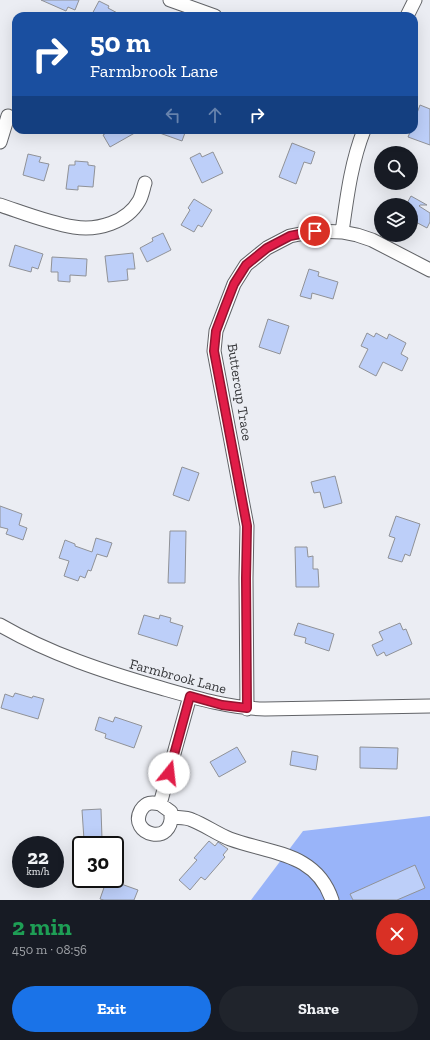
<!DOCTYPE html>
<meta charset="utf-8">
<style>
:root{--surface:#171b24;--page:#20242c;--text:#f1f3f6;--muted:#9ea1a6;--accent:#1a73e8}
body{margin:0;font-family:"Zilla Slab",serif;background:var(--page);color:var(--text);height:100vh;display:flex;flex-direction:column;font-size:15px;white-space:nowrap}
*{box-sizing:border-box;margin:0}
p{font-size:13px;color:var(--muted)}
.icon{flex:none;width:22px;height:22px;fill:none;stroke:currentColor;stroke-width:2;stroke-linecap:round;stroke-linejoin:round}
.map{position:relative;height:900px;overflow:hidden}
.drawer{display:flex;flex-direction:column;background:var(--surface);flex:1}
.drawer>*{flex:none}
.banner{position:absolute;left:12px;top:12px;width:406px;height:122px;border-radius:12px;box-shadow:0 4px 16px #0002;background:#1a4fa0;color:#fff;overflow:hidden}
.tools{position:absolute;left:374px;top:146px;display:grid;gap:8px}
.tools a{display:grid;place-items:center;width:44px;height:44px;border-radius:50%;background:var(--surface);box-shadow:0 4px 16px #0002;font-size:20px}
.speed{position:absolute;left:12px;top:836px;display:flex;gap:8px;font-size:20px;font-weight:700;text-align:center}
.speed>*{display:grid;place-content:center;width:52px;height:52px;border-radius:50%;background:var(--surface);box-shadow:0 4px 16px #0002;line-height:1}
.speed small{font-size:10px;font-weight:400}
.speed .limit{border:2px solid #111;border-radius:6px;background:#fff;color:#111}
.pin{position:absolute;display:grid;place-items:center;width:34px;height:34px;color:#fff;margin:-17px;border:2px solid #fff;border-radius:50%;box-shadow:0 1px 4px #0007}
.me{position:absolute;width:44px;margin:-22px;rotate:16deg;stroke-linejoin:round;filter:drop-shadow(0 0 3px #0008)}
.turn{display:flex;align-items:center;gap:14px;height:84px;padding:0 12px;font-size:18px}
.turn .icon{width:52px;height:52px;stroke-width:2.5}
.turn b{display:block;font-size:28px;line-height:34px}
.lanes{display:flex;align-items:center;height:38px;padding:0 12px;background:#0003;justify-content:center;gap:20px;direction:ltr}
.lanes .off{opacity:.35}
.round{display:grid;place-items:center;flex:none;width:42px;height:42px;border-radius:21px;background:var(--page)}
.headline{display:flex;align-items:center;justify-content:space-between;height:68px;padding:0 12px}
h1{font-size:24px;font-weight:700;line-height:30px;color:#1e9e55}
.cta{display:flex;gap:8px;margin-top:auto;padding:8px 12px}
.cta a{flex:1;height:46px;border-radius:24px;background:var(--accent);color:#fff;font-size:16px;font-weight:700;line-height:46px;text-align:center}
.cta a+a{background:var(--page);color:var(--text)}
.map>svg:first-child{display:block}
</style>
<div class="map">
<svg width="430" height="900" viewBox="0 0 430 900">
<rect width="100%" height="100%" fill="#ebedf3"/>
<path fill="#99b4f9" d="M430,816V900H251L303,831Z"/>
<path fill="#bdcff9" stroke="#909297" d="M41,0H79L75,10L68,7L66,11Z
M99,1L109,6L108,8L123,16H91Z
M420,105L430,109V145L408,137L411,130H414V121Z
M111,130H140L110,147L103,135Z
M154,130H186L182,141L154,131Z
M292,143L315,152L311,164L304,162L296,184L279,177Z
M213,152L223,173L202,183L190,158L200,153L202,157Z
M28,154L41,157L39,162L49,164L44,181L23,175Z
M75,161L88,162V165L95,166L93,187L78,186V190L66,189L69,165H75Z
M411,196L427,205H420L419,206L430,213V222L427,228L412,220L411,221V205H406Z
M194,199L212,210L202,227L198,225L194,232L181,225L190,210L188,208Z
M163,233L171,250L147,262L140,248L153,241L152,238Z
M15,245L43,254L38,269L32,267L31,272L9,266Z
M133,253L135,269H127L128,280L108,282L105,256Z
M52,257L87,259L86,276L70,275V282L58,281V272H51Z
M309,269L319,272L318,276L338,282L333,299L312,293L311,299L300,296Z
M268,319L289,326L280,354L259,347Z
M367,333L374,337L376,333L387,339L389,334L406,343L401,354L408,358L402,371L383,362L376,376L359,367L368,349L361,346Z
M182,467L199,473L189,501L173,495Z
M335,476L342,503L324,508L320,492L314,493L311,482Z
M0,506L22,514L19,525L27,528L23,540L6,534L8,529L0,527Z
M396,516L420,524L410,556L405,554L402,562L388,558L395,538L389,536Z
M170,531H186L185,583H168Z
M96,538L112,543L107,557L97,554L91,571L88,570L85,578L80,576L78,581L64,576L69,561L59,558L65,540L75,544V546L92,552Z
M295,547H307L308,557L313,556V569H318L319,587H296Z
M144,615L159,619L160,615L171,618L170,622L183,626L177,646L138,634Z
M298,623L334,634L329,651L305,643L306,638L294,635Z
M400,623L403,630L406,629L412,644L386,656L384,652L377,656L372,645L383,640L379,632Z
M15,693L32,698L33,696L44,699L38,719L1,708L5,694L13,697Z
M99,717L113,722L115,717L142,726L134,748L105,738L106,734L95,730Z
M237,747L246,762L219,777L210,762Z
M360,747L398,748L397,769L360,768Z
M292,751L318,756L316,770L290,765Z
M101,809L102,839L84,840L82,810Z
M209,841L215,846L218,842L228,849L223,855L225,857L205,880L201,877L190,890L179,880L197,860L194,858Z
M415,865L425,888L397,900H353L350,894Z
M107,879L138,890L134,900H104L100,899Z"/>
<g fill="none" stroke-linecap="round" stroke-linejoin="round">
<defs>
<path id="minor" d="M170,0L215,16
M407,16L415,0
M0,142L8,116
M0,205C24,213 49,223 74,227C98,231 127,222 139,201C142,196 143,189 145,183
M342,232C347,197 351,163 364,130
M0,625C50,654 105,672 161,688C196,698 229,708 265,709L430,706
M247,709L246,578L247,526L214,351L216,331L234,284L246,265L267,248L290,236L315,231L342,232L357,235L372,240L430,270
M160,804C152,802 146,802 141,810C127,835 175,848 171,812L160,804L190,696
M171,817C178,818 186,817 192,820C205,825 217,834 230,839C271,854 316,852 332,900"/>
</defs>
<use href="#minor" stroke="#616367" stroke-width="15"/>
<use href="#minor" stroke="#fff" stroke-width="13"/>
</g>
<g fill="none" stroke-linecap="round" stroke-linejoin="round">
<defs>
<path id="route" d="M169,773L190,696L222,705L247,708L246,578L247,526L214,351L216,331L225,307L234,284L246,265L267,248L290,236L315,231"/>
</defs>
<use href="#route" stroke="#92132f" stroke-width="10"/>
<use href="#route" stroke="#e11d48" stroke-width="7"/>
</g>
<g text-anchor="middle" stroke-width="3.5" stroke-linejoin="round" paint-order="stroke">
<g font-size="14" fill="#333437" stroke="#ebedf3">
<text transform="translate(240 392) rotate(81)" y="5">Buttercup Trace</text>
<text transform="translate(178 676) rotate(15)" y="5">Farmbrook Lane</text>
</g>
</g>
</svg>
<div class="tools">
<a><svg class="icon" aria-label="search" viewBox="0 0 24 24"><circle cx="10" cy="10" r="6"/><path d="M15 15l6 6"/></svg></a>
<a><svg class="icon" aria-label="layers" viewBox="0 0 24 24"><path d="M12 4l9 5-9 5-9-5zM3 14l9 5 9-5"/></svg></a>
</div>
<div class="speed"><div>22<small>km/h</small></div><div class="limit">30</div></div>
<div class="pin" style="left:315px;top:231px;background:#d93025"><svg class="icon" aria-label="arrive" viewBox="0 0 24 24"><path d="M6 21V4h12l-3 4 3 4H6"/></svg></div>
<svg class="me" style="left:169px;top:773px" viewBox="-20 -20 40 40"><circle r="19" fill="#fff"/><path d="M0-13L10 11 0 6-10 11z" fill="#e11d48"/></svg>
<div class="banner">
<div class="turn"><svg class="icon" aria-label="right" viewBox="0 0 24 24"><path d="M7 20v-9h11M14 6l5 5-5 5"/></svg><div><b>50 m</b>Farmbrook Lane</div></div>
<div class="lanes"><svg class="icon off" aria-label="left" viewBox="0 0 24 24"><path d="M17 20v-9H6M10 6l-5 5 5 5"/></svg><svg class="icon off" aria-label="ahead" viewBox="0 0 24 24"><path d="M12 20V5M6 11l6-6 6 6"/></svg><svg class="icon" aria-label="right" viewBox="0 0 24 24"><path d="M7 20v-9h11M14 6l5 5-5 5"/></svg></div>
</div>
</div>
<section class="drawer">
<div class="headline"><div><h1>2 min</h1><p>450 m · 08:56</p></div><a class="round" style="background:#d93025;color:#fff"><svg class="icon" aria-label="close" viewBox="0 0 24 24"><path d="M6 6l12 12M18 6L6 18"/></svg></a></div>
<div class="cta"><a>Exit</a><a>Share</a></div>
</section>
